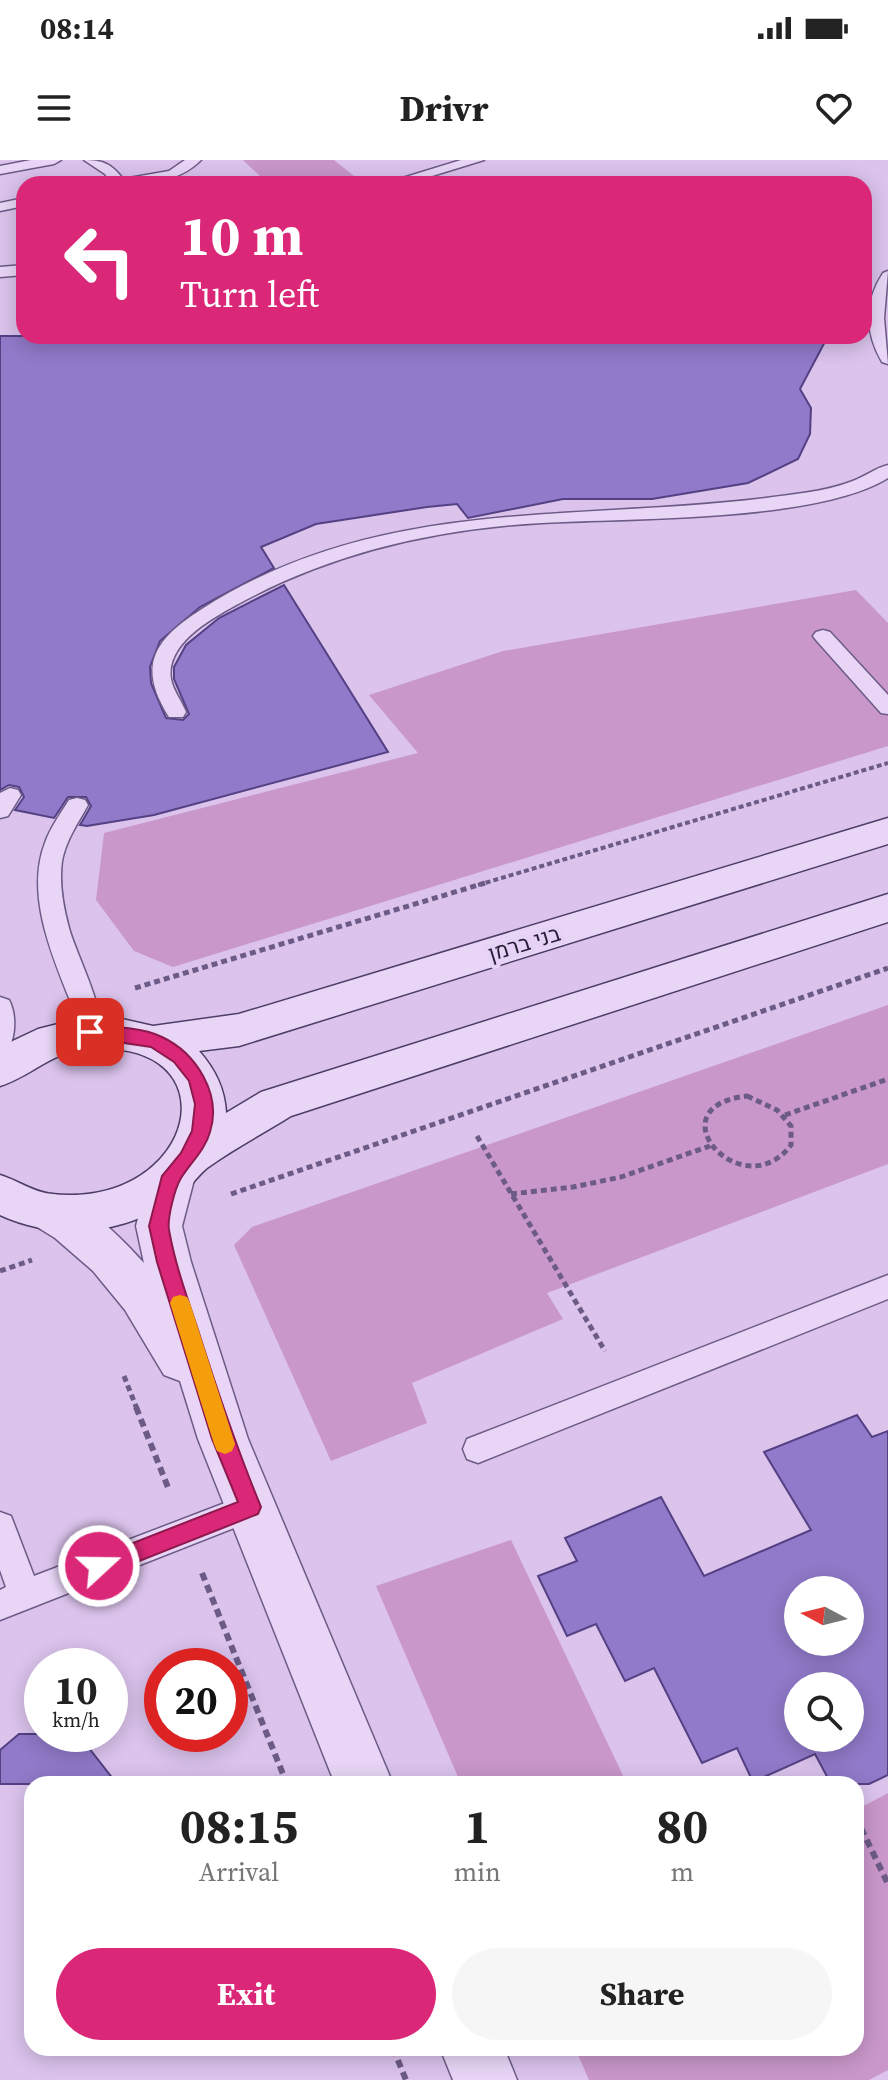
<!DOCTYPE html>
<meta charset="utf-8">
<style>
:root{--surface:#fff;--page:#f6f6f6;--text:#222;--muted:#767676;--accent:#db2777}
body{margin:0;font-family:"Source Serif 4",Heebo,serif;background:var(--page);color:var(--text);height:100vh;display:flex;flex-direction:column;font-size:30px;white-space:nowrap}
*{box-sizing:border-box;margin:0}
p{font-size:26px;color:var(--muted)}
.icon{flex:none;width:44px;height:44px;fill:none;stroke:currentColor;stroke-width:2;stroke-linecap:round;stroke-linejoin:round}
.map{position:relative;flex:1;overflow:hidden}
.sheet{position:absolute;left:24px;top:1616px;width:840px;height:280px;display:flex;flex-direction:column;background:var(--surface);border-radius:24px;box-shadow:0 4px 20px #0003}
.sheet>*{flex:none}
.top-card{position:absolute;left:16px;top:16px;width:856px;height:168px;border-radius:24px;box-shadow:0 4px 20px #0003;background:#db2777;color:#fff;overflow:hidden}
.needle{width:52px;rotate:277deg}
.controls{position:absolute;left:784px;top:1416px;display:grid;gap:16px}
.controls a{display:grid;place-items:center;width:80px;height:80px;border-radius:50%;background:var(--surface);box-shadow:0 4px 20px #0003;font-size:40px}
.speed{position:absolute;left:24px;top:1488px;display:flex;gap:16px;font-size:40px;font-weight:700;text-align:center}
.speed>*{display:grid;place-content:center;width:104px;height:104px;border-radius:50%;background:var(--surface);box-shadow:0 4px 20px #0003;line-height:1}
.speed small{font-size:20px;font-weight:400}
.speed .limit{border:12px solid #d22;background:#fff;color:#111}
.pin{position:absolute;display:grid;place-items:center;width:68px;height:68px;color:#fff;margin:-34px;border-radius:16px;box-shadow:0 4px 12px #0006}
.me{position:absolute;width:88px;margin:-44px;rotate:69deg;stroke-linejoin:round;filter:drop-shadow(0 0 6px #0008)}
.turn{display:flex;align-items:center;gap:28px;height:168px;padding:0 32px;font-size:36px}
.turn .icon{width:104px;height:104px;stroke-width:2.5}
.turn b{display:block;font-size:56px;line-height:68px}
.eta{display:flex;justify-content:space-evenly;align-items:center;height:136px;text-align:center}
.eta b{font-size:48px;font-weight:700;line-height:56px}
.primary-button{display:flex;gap:16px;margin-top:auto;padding:16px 32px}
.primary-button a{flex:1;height:92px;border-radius:48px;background:var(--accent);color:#fff;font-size:32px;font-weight:700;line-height:92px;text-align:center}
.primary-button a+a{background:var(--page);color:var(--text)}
.status{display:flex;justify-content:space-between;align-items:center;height:56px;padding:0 40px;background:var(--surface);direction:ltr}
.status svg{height:22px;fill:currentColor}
header{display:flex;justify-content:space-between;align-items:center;height:104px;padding:0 32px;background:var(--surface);font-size:36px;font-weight:700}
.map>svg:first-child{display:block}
</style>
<div class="status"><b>08:14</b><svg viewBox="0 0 49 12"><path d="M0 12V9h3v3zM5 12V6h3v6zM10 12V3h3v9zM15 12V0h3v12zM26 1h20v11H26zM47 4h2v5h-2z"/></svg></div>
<header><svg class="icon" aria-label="menu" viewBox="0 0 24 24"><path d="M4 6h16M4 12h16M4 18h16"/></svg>Drivr<svg class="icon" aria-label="heart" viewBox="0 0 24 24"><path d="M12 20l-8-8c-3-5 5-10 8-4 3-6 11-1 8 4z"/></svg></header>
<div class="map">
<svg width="888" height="1920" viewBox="0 0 888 1920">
<rect width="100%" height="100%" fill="#dbc3ec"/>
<path fill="#c997ca" d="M243,0H334L364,24H253L265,21Z
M856,430L888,463V586L173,807L134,791L96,740L104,673L418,593L369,535L503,491Z
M888,845V1004L547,1133L563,1159L412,1223L427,1263L331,1301L234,1085L252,1067Z
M511,1380L627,1624H461L376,1426Z
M888,1633V1910L869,1920H589L575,1888H856V1650Z"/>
<path fill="#917ac9" stroke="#534184" stroke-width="2" fill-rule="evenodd" d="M0,176H828L800,229L811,248L810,274L798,299L748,323L652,339H563L468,358L457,344L427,347L316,364L261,387L274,408L200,447L160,481L150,507L151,523L166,558L183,560L189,554L174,519V507L186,485L219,458L284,425L388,592L154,655L87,666L80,665L91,646L86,637H68L54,658L15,650L24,637L19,627L9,625L0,630Z
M857,1255L872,1277L888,1271V1615L869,1624H831L815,1594L753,1622L737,1588L702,1603L654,1508L625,1521L596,1464L567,1476L538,1416L577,1401L565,1378L661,1337L704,1416L811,1370L764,1292ZM798,1430H850V1482H798ZM798,1526H850V1578H798Z
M19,1574H78L117,1624H0V1590Z"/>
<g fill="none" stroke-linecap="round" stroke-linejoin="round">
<defs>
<path id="lane" d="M31,0H61L54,4L0,14V6Z
M84,0C103,0 112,4 123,19L169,11L185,0H201C177,24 144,24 112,24L105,14Z
M461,0H484L406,24H383Z
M24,38V46L0,51V43Z
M24,105V115L0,117V107Z
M888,111L884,158L888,204L882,202C865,173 864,142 883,113Z
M888,305V318C817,362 630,358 542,363C436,369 334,392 240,443C214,457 165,483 171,519C173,530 182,542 186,552L183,557H169C136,505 155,479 202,449C379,336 570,362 766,338C794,334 823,332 850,322C863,318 875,308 888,305Z
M823,470L830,472L888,535V554L881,553L816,480L813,476L816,472Z
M10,628L18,630L21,635L8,656L0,658V633Z
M77,638L85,640L88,645C78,663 66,680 62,701C59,723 63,746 69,768C75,792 110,859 99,879L90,881L81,879C75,867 74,851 69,838C50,791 26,732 45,683C50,668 61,653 69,640Z
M0,837L9,840C16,853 16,874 9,888L0,890Z
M888,1115V1139L478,1303L467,1299L463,1289L467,1279Z
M251,1333L262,1337L266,1347L262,1357L0,1460V1430L6,1427L0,1410V1352L11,1356L34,1416Z"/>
<path id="street" d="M172,998L188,1003L195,1016L182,1066L191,1102L248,1279L393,1624H335L198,1279L180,1221L164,1215L125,1150L93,1111L55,1078L34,1065L27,1052L34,1039C39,1037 46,1033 52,1034C83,1038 124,1081 144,1103L136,1066L149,1016L156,1003Z
M440,1888H504L517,1920H453Z"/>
<path id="secondary" d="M888,658V684L239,886L199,891C215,909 225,929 226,953L261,932L888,734V762L291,956C264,973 233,989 207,1008C196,1017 189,1030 176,1038C124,1075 57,1081 0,1055V1015C17,1020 33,1032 51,1034C199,1050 237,873 83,890C50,893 30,917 0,926V887L38,869L82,858L113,857L153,866L239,854Z"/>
</defs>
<use href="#lane" stroke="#6c5b86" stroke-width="3"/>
<use href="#street" stroke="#6c5b86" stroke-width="3"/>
<use href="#secondary" stroke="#4d3e68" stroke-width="3"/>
<path stroke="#6c5b86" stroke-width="4" stroke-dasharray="5 3" stroke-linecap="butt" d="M478,725L888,603"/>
<path stroke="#6c5b86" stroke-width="5" stroke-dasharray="6 4" stroke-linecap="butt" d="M135,828L485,723
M747,936L777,950L791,966V985C743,1049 651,947 747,936Z
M785,955L888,919
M477,976L605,1191
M231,1034L888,808
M511,1034L573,1027L621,1017L710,986
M0,1111L32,1100
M124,1216L137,1249"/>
<path stroke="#6c5b86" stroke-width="6" stroke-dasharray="8 5" stroke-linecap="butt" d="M136,1247L169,1330
M202,1413L287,1624
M861,1668L888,1724
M393,1888L406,1920"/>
<use href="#lane" fill="#e9d6f7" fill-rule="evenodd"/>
<use href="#street" fill="#e9d6f7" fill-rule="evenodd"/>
<use href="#secondary" fill="#e9d6f7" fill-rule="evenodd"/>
</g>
<path fill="#db2777" stroke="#8e194d" stroke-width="2" d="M90,866C113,867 141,867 162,877C196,893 222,934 210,972C205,990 191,1002 181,1018C175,1028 167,1058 169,1070C175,1104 187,1137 198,1170C217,1230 237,1289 261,1347L258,1354L99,1417L92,1414L88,1406L92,1399L238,1342L212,1279L157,1102L149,1066L162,1016L181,993L192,971L195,944L189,921L174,902L151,887L84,877L82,872L84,868Z"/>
<path fill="#f59e0b" d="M180,1135L187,1137L190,1143L235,1284L232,1291L225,1294L217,1291L214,1284L170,1143L173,1137Z"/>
<g text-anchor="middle" stroke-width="8" stroke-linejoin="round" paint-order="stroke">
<g font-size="22" fill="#271e36" stroke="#e6d2f4">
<text transform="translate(524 783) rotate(-17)" y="8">בני ברמן</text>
</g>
</g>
</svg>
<div class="controls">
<a><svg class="needle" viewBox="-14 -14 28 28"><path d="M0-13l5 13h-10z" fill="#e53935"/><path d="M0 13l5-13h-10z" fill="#767676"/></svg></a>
<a><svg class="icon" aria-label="search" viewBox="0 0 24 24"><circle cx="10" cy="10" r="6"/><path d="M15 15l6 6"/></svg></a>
</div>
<div class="speed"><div>10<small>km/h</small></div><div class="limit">20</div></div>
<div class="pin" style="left:90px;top:872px;background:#d93025"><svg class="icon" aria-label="arrive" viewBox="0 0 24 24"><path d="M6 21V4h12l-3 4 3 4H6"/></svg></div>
<svg class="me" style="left:99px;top:1406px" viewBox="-20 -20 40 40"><circle r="17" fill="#db2777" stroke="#fff" stroke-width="3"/><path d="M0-11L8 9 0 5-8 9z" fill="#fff"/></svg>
<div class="top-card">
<div class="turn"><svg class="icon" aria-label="left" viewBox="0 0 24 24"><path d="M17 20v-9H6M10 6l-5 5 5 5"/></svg><div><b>10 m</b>Turn left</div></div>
</div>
<section class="sheet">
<div class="eta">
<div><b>08:15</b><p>Arrival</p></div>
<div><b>1</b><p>min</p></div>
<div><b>80</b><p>m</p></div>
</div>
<div class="primary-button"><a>Exit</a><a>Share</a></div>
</section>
</div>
